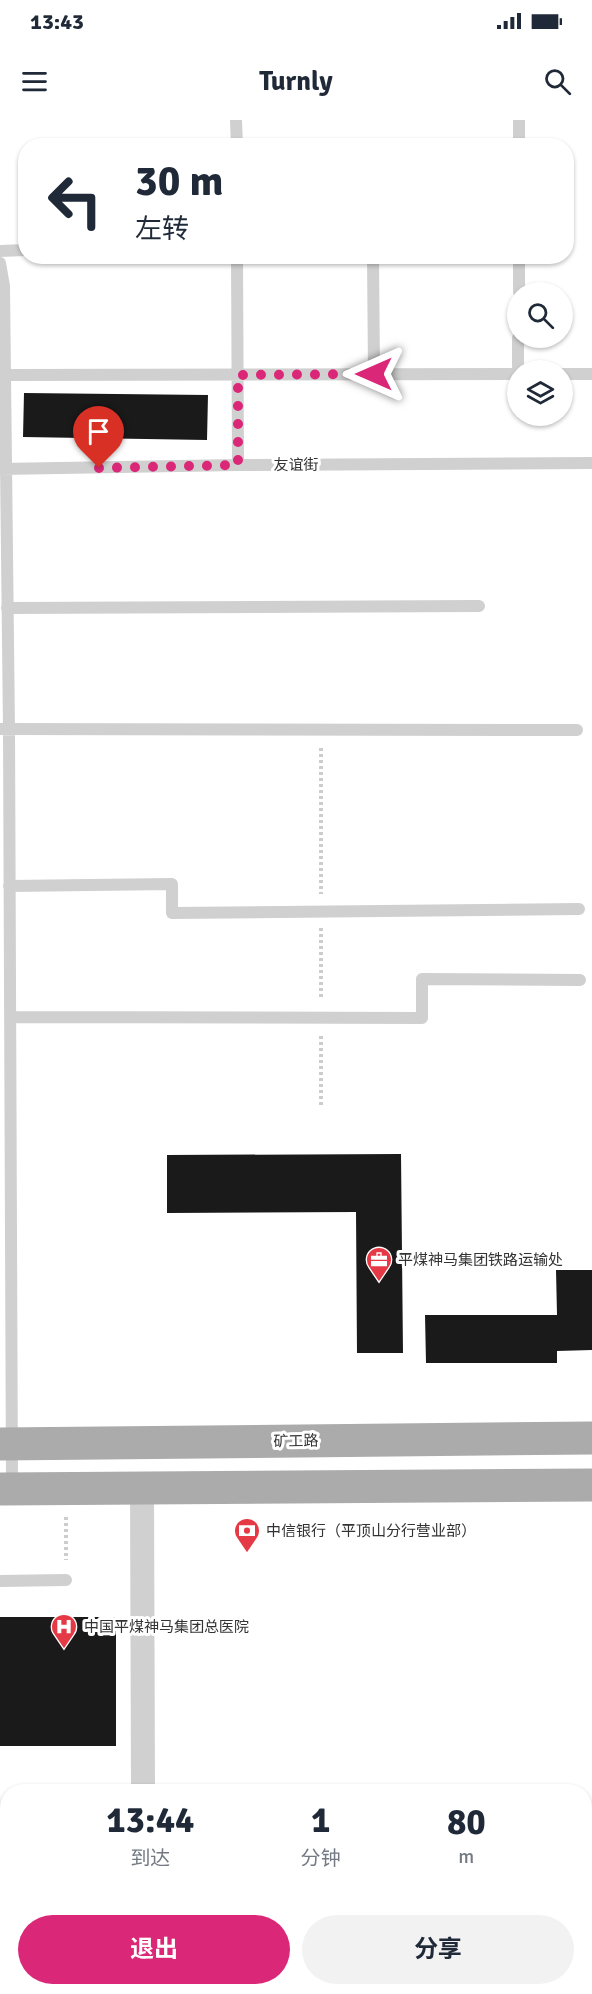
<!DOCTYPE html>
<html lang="zh">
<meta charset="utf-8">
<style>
:root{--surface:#fff;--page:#f2f2f3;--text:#1f2937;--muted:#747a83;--accent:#db2777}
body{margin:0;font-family:Signika,"Noto Sans SC",sans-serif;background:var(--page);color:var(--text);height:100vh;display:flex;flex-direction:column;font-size:22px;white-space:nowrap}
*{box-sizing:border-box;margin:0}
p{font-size:20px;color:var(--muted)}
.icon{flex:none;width:33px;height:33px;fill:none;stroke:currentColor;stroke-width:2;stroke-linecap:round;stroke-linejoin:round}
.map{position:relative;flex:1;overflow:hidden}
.drawer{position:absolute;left:0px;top:1664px;width:592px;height:212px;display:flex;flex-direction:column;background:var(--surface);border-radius:24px 24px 0 0;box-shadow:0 2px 4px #0004}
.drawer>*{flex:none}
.hud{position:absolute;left:18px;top:18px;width:556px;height:126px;border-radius:24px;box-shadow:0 2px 4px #0004;background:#fff;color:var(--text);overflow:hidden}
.tools{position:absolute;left:507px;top:162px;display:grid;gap:12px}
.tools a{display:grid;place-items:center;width:66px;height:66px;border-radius:50%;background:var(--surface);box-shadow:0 2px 4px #0004;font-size:30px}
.pin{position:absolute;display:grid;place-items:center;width:51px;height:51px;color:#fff;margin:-62px -26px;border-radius:50% 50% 50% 0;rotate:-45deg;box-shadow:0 0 6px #0007}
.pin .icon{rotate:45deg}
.me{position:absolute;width:66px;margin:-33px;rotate:270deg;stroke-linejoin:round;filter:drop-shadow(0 0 4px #0008)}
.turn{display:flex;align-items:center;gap:21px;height:126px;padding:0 18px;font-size:27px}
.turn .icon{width:78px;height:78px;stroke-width:2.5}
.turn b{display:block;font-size:42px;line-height:51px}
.eta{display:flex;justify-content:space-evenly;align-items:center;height:102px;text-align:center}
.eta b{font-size:36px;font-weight:700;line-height:42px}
.action{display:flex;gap:12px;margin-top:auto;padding:12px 18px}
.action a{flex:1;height:69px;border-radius:36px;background:var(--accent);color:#fff;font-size:24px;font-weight:700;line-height:69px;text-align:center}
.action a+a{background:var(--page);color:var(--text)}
.status{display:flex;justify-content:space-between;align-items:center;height:42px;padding:0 30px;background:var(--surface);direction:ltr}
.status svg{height:16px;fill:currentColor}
header{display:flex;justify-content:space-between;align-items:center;height:78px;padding:0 18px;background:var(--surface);font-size:27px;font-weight:700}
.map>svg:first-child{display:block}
</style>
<div class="status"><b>13:43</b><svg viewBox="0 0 49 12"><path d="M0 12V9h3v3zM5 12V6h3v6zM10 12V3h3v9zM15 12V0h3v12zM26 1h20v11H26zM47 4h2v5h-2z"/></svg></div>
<header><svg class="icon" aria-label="menu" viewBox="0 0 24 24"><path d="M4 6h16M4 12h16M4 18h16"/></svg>Turnly<svg class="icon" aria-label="search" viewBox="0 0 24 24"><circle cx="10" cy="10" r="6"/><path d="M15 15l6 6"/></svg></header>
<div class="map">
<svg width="592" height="1874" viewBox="0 0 592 1874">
<rect width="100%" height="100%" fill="#fff"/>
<path fill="#1a1a1a" d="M24,273L208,275L207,320L23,317Z
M401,1034L403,1233H357L356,1092L167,1093V1035Z
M556,1150H592V1230L557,1231V1243H426L425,1195H557Z
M0,1497H116V1626H0Z"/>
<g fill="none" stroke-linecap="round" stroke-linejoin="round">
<path stroke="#cdcdcd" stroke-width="4" stroke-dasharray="3 3" stroke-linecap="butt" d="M321,628V774
M321,808V879
M321,916V988
M66,1397V1440
M77,1868V1874"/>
<path stroke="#d0d0d0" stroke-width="12" d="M236,0L237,26
M519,26V0
M0,131L26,130
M237,136L238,345
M373,136L374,254
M0,143L4,166L9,609L12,1368
M519,172V136
M518,250V218
M562,254H592
M5,255L518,254
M0,349L238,345L592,343
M7,488L479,486
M0,609L577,610
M9,766L172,764V793L579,789
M10,897L422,898V859L580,860
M0,1461L66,1460
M0,1752L8,1751"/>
<path stroke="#d0d0d0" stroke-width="24" d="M142,1368L143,1671
M279,1868V1874"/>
<path stroke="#ababab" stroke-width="33" d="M0,1324L592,1318
M0,1369L592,1365"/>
</g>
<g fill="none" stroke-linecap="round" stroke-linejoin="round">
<path stroke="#db2777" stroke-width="10" stroke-dasharray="0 18" d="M99,348L238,345V255L374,254"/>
</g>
<defs>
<symbol id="office-pin" viewBox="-11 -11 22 30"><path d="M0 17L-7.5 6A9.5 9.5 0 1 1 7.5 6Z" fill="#e63946" stroke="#fff"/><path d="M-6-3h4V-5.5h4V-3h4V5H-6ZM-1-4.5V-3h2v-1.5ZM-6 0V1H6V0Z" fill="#fff"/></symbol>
<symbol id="bank-pin" viewBox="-11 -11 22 30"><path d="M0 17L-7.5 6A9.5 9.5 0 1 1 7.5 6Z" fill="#e63946" stroke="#fff"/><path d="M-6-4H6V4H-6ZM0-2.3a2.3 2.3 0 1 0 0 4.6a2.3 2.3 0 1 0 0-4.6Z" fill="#fff"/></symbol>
<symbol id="hospital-pin" viewBox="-11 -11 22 30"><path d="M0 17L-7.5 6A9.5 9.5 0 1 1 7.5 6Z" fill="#e63946" stroke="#fff"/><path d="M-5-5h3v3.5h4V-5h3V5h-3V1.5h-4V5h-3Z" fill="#fff"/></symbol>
</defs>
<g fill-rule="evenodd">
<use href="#office-pin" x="364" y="1125" width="30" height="40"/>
<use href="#bank-pin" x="232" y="1396" width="30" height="40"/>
<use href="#hospital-pin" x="49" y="1492" width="30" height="40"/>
</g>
<g text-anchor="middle" stroke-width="6" stroke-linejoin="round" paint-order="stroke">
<g font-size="15" fill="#333" stroke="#fff">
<text x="296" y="350">友谊街</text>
<text transform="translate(296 1321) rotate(-1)" y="5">矿工路</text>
</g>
<g font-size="15" fill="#333" stroke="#fff" text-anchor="start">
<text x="398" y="1145">平煤神马集团铁路运输处</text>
<text x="266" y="1416">中信银行（平顶山分行营业部）</text>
<text x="84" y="1512">中国平煤神马集团总医院</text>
</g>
</g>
</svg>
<div class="tools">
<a><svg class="icon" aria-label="search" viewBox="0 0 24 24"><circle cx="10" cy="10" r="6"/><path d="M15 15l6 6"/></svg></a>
<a><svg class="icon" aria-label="layers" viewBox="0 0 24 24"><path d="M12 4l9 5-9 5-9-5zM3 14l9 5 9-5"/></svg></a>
</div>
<div class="pin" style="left:99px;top:348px;background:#d93025"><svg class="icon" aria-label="arrive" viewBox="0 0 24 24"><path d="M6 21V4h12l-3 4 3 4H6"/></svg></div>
<svg class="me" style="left:374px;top:254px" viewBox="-20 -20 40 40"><path d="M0-17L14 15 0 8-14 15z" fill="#db2777" stroke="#fff" stroke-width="4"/></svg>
<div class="hud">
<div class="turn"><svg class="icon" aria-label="left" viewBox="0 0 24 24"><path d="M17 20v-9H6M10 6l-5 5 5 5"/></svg><div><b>30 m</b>左转</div></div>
</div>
<section class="drawer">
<div class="eta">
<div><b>13:44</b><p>到达</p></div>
<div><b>1</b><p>分钟</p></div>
<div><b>80</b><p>m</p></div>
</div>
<div class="action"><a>退出</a><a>分享</a></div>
</section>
</div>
